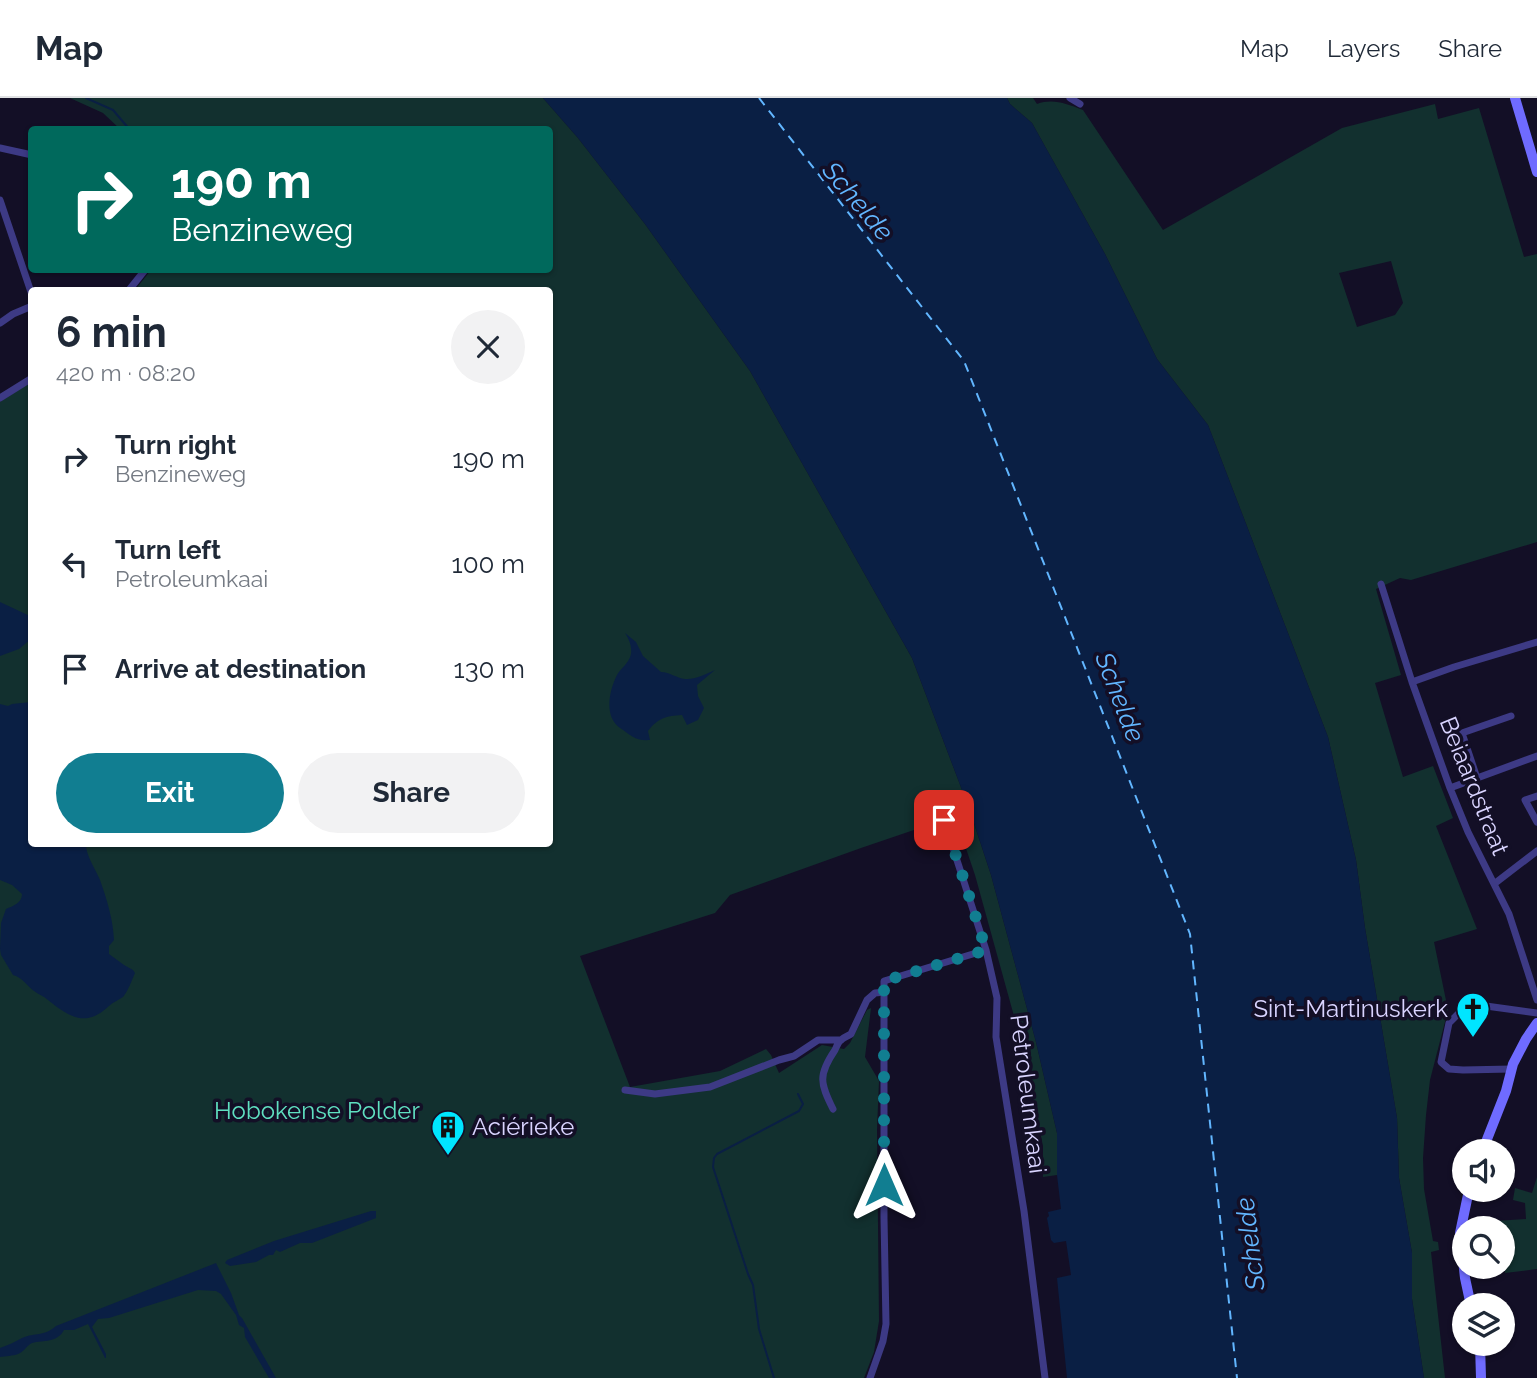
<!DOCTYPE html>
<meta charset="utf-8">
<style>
:root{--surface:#fff;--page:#f2f2f3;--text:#1f2937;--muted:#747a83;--line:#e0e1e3;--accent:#117e91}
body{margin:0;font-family:Raleway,sans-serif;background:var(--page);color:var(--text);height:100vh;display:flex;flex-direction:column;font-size:26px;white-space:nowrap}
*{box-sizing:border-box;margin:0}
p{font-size:23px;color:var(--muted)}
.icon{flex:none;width:38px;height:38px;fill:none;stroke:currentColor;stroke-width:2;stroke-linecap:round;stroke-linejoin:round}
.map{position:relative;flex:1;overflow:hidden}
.details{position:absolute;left:28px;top:189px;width:525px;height:560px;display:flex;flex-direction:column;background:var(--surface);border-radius:7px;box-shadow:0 2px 5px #0004}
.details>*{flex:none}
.hud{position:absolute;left:28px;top:28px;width:525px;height:147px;border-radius:7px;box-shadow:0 2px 5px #0004;background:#00695c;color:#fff;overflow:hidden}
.tools{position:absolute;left:1452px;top:1041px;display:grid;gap:14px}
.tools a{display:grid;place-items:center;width:63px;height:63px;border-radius:50%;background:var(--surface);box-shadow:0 2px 5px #0004;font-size:35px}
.pin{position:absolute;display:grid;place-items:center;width:60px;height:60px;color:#fff;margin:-30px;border-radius:14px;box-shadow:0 4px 10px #0006}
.me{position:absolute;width:77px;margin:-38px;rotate:0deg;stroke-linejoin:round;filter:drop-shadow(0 0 5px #0008)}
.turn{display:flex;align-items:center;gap:24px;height:147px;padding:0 28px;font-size:32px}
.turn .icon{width:91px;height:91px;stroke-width:2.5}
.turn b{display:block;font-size:49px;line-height:60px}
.round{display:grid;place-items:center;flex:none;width:74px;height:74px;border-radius:37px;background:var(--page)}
.overview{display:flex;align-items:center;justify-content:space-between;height:119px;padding:0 28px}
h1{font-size:42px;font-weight:700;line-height:52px}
.button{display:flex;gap:14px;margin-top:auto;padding:14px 28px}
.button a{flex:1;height:80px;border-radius:42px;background:var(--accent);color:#fff;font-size:28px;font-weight:700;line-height:80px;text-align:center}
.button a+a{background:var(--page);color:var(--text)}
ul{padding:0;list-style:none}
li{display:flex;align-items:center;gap:21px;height:105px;padding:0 28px}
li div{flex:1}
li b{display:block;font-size:26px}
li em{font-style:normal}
header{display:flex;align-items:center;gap:42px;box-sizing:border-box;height:98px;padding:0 35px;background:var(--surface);border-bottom:2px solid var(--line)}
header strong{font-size:33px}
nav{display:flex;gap:38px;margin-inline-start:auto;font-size:24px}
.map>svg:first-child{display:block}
</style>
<header>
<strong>Map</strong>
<nav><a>Map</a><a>Layers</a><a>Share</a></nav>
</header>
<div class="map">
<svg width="1537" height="1280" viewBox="0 0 1537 1280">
<rect width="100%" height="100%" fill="#130f26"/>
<path fill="#12302f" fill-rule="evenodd" d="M70,0H543L578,40L645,126L750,273L912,560L970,713L991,777L1036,944L1057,1035V1077L1043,1079V1048L1022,947L975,777L955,718L861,750L730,797L715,815L580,858L630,989L720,973L766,951L771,957L779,975L822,947L844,951L850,945L867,912L871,910L865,959L879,983L877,1031L879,1223L874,1254L864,1280H0V304L31,284L32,746H550V192H135L151,172H550V32L120,31L103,15Z
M1007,0H1033L1037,6C1053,0 1067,6 1083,12L1163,132L1342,30L1435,6L1438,21L1479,10L1524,159L1537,156V444L1411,482L1400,480L1376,491L1401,577L1375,585L1403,679L1433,668L1453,720L1436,728L1477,831L1434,844L1448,912L1430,982L1426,1017L1423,1060L1424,1091L1433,1143L1438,1144L1439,1152L1431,1154L1445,1280H1424L1412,1201V1155L1399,1080L1397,1020L1365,830L1356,762L1328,639L1208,327L1157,261L1105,156L1032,25L1010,6ZM1391,163L1403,205L1395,217L1357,229L1339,175Z
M1537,1079V1171L1505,1175L1503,1161V1130H1495V1123L1526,1121L1525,1105L1513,1102L1515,1090L1532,1095Z"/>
<path fill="#0a1f44" d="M543,0H1007L1010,6L1032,25L1105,156L1157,261L1208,327L1328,639L1356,762L1365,830L1397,1020L1399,1080L1412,1155V1201L1424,1280H1067L1057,1180L1071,1177L1066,1143L1054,1145L1051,1142L1047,1120L1049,1118L1048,1114L1061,1111L1057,1077V1035L1036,944L991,777L970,713L912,560L750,273L645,126L578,40Z
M0,504L32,519L31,541L19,551L0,558Z
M625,535L636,544L643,558L661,574C670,574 676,580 685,581C694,582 706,576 715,572L697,587L698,598L704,610L698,622L687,627L682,617C666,618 658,620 648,633L650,642C635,643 632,638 620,630C604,619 609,594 616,579C620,570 629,566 631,556C632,548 629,541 625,535Z
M31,604L32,746H86C86,758 95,770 100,782C107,802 113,821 114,842L109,848V856L124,867L133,872L135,875C132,882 128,893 123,899C119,902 113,904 109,908C86,930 69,919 48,902C44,898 39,897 34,893C27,888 23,880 13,877L1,857L0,851L1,825L6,811C13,808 22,805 22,796L12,787L0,782V606L8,608L12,606Z
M371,1113H376V1120L312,1145H300L280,1154L276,1152L273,1157H269L256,1164L230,1168L225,1165L227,1162L274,1143Z
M216,1165L231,1195L239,1217L242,1220L276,1280H269L245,1239L244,1230L239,1227L236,1217L221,1196L216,1193L198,1192L109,1220L98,1221L92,1229L106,1256V1260H105L88,1226L74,1232H64C57,1245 44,1242 32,1245C26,1248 24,1254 18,1256C13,1258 5,1258 0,1259V1250C8,1247 15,1244 22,1240C36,1234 43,1239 56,1228Z"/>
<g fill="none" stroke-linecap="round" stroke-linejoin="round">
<path stroke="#0a1f44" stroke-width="2" d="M86,0L113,12L130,32
M774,1280L759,1231L753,1187L748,1176L713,1069L714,1060L717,1056L799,1013L803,1006L798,996"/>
<path stroke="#62b6ff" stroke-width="2" stroke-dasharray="9 7" stroke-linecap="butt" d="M759,0L964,263L1190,836L1237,1280"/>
<path stroke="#3d3a85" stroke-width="7" d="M1070,0L1080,6
M0,50L32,57
M0,102L32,197
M129,192L145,172
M0,225L13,216L32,208
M0,300L32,280
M1381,486L1412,584L1450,690L1468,734L1509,816L1537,902
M1412,584L1454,569L1537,544
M1477,680L1462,635L1511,618
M1450,690L1537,658
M1537,698L1525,702L1537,724
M944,722L986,852L997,900L996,939L1024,1113L1045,1280
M1494,786L1537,753
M1467,911L1486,908L1537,915
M1458,916L1449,925L1441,964L1449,971L1463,972L1511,971
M625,992L655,996L710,989L779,962L794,958L818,942H841
M833,1011C820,985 818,977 835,952C837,948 838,944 841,942C844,939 848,938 851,936L867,902L875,895L885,894
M870,1280L883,1243L886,1226L884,1120V883L986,852"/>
<path stroke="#6f6bff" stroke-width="10" d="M1515,0L1537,74
M1482,1054L1506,993L1513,966L1526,941L1537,925
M1469,1092L1460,1135L1465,1180L1471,1208
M1480,1246L1481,1280"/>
</g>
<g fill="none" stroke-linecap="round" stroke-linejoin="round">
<path stroke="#117e91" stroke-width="12" stroke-dasharray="0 21.6" d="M884,1087V883L986,852L965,785L944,722"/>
</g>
<defs>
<symbol id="church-pin" viewBox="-11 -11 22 30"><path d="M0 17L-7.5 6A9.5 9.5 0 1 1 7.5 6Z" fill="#00e5ff" stroke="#130f26"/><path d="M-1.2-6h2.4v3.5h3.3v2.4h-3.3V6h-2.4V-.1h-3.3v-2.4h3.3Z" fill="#111"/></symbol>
<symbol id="building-pin" viewBox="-11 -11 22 30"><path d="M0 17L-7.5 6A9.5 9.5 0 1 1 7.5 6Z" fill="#00e5ff" stroke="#130f26"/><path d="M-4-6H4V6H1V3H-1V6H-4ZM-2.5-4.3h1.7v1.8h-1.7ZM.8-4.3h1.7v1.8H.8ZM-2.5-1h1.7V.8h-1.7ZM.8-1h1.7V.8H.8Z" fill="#111"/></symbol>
</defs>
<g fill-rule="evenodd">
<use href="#church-pin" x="1454" y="892" width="38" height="52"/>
<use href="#building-pin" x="429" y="1010" width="38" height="52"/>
</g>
<g text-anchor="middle" stroke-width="7" stroke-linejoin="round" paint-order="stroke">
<g font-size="24" fill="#d9d4ff" stroke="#130f26">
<text transform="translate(1474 688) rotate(68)" y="8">Beiaardstraat</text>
<text transform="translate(1028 996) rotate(83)" y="8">Petroleumkaai</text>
</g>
<g font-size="24" fill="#d9d4ff" stroke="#130f26" text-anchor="end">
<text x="1448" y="919">Sint-Martinuskerk</text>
<text x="472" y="1037" text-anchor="start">Aciérieke</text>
</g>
<g font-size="24" fill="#5fe0c0" stroke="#130f26">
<text x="317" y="1021">Hobokense Polder</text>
</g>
<g font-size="26" font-style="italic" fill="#62b6ff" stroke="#130f26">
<text transform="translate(858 103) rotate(50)" y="9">Schelde</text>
<text transform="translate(1120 599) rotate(69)" y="9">Schelde</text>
<text transform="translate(1250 1146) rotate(-97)" y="9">Schelde</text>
</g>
</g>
</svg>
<div class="tools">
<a><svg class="icon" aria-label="sound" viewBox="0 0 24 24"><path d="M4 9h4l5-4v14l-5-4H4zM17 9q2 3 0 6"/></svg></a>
<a><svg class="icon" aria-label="search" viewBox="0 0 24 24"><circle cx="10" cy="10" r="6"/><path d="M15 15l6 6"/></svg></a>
<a><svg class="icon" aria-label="layers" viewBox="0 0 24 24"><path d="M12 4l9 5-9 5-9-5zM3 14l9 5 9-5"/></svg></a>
</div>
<div class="pin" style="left:944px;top:722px;background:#d93025"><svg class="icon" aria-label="arrive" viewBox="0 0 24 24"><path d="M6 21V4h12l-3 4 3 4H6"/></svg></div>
<svg class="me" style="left:884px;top:1087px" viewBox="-20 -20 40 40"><path d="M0-17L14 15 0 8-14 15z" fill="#117e91" stroke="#fff" stroke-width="4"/></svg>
<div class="hud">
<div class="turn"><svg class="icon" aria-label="right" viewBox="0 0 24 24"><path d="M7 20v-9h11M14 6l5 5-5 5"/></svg><div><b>190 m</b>Benzineweg</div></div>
</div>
<section class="details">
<div class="overview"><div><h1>6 min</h1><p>420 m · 08:20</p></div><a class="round"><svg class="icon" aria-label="close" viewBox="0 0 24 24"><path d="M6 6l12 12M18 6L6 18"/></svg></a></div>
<ul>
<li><svg class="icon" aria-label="right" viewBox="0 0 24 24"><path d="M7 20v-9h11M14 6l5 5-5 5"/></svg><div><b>Turn right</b><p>Benzineweg</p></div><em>190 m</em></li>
<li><svg class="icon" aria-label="left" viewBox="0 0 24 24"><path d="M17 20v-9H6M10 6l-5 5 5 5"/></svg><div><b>Turn left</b><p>Petroleumkaai</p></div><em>100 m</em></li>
<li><svg class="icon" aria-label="arrive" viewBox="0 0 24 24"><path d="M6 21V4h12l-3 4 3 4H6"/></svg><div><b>Arrive at destination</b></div><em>130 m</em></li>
</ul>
<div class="button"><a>Exit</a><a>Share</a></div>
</section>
</div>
